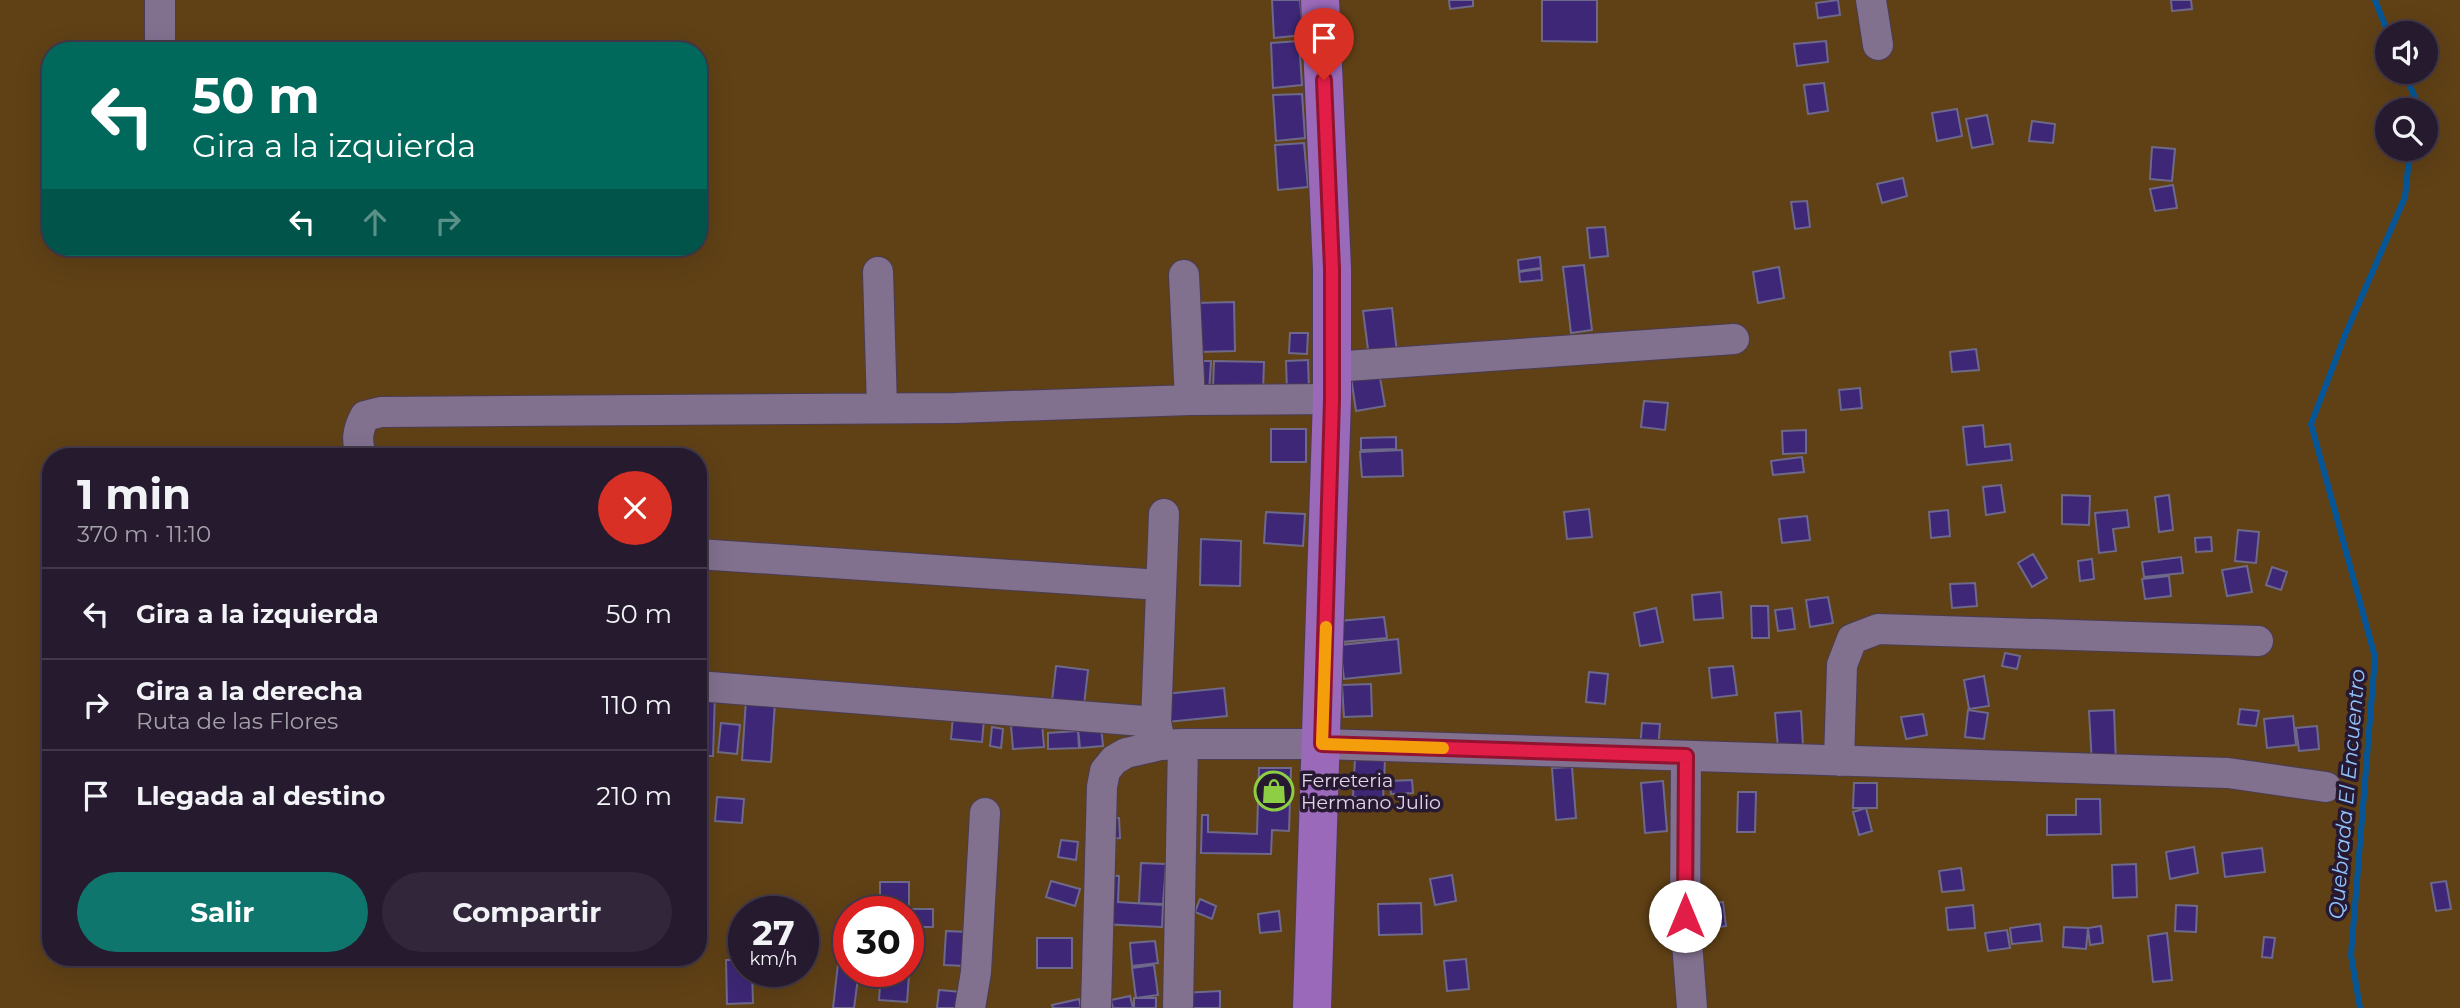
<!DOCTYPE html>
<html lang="es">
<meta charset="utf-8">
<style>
:root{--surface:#261a2e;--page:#32273a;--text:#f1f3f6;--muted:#a4a1aa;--line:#42384a;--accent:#0f766e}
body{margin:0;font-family:Montserrat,sans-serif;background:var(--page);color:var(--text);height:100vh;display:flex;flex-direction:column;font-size:26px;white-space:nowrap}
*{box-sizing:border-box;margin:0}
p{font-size:23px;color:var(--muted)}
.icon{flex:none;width:38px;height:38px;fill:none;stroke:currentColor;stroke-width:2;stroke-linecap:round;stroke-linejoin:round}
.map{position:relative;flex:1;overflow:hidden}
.panel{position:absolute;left:42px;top:448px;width:665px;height:518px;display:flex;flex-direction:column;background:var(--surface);border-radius:28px;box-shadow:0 7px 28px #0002,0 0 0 2px var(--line)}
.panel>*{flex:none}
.top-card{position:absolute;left:42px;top:42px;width:665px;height:214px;border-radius:28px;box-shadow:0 7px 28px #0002,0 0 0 2px var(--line);background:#00695c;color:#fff;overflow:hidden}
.buttons{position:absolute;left:2375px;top:21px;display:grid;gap:14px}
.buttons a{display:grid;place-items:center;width:63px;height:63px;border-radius:50%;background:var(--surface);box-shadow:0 7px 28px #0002,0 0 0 2px var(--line);font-size:35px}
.speed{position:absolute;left:728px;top:896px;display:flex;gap:14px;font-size:35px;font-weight:700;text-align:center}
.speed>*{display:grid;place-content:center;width:91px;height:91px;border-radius:50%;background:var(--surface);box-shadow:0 7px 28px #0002,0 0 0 2px var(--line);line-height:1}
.speed small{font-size:18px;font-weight:400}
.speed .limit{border:10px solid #d22;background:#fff;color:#111}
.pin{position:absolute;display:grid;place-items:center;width:60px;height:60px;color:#fff;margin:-72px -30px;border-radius:50% 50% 50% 0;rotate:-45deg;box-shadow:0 0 7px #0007}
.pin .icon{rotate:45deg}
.me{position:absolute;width:77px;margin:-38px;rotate:0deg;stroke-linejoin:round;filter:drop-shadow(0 0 5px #0008)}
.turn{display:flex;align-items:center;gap:24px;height:147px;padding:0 35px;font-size:32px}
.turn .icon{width:91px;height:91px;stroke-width:2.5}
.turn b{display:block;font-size:49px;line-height:60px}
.lanes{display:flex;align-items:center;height:66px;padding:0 35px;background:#0003;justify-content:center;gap:35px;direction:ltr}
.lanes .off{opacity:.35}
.round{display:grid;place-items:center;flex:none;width:74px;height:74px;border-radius:37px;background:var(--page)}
.headline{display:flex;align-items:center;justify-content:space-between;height:119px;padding:0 35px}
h1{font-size:42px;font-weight:700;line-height:52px}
.action{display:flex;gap:14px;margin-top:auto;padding:14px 35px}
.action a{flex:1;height:80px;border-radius:42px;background:var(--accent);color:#fff;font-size:28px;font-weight:700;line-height:80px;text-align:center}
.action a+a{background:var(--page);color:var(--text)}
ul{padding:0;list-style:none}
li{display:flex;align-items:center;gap:21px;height:91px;padding:0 35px;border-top:2px solid var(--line)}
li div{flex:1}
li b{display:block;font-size:26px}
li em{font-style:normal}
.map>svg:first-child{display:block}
</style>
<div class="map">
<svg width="2460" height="1008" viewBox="0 0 2460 1008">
<rect width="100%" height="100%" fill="#32223d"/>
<path fill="#604116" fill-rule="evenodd" d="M0,0H2460V1008H0ZM2387,33H2426V72H2387ZM51,51H698V247H51ZM2387,110H2426V149H2387ZM51,457H698V957H51ZM744,912H803V971H744ZM849,912H908V971H849Z"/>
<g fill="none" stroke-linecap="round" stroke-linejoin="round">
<path stroke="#045698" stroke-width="6" d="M2375,0L2388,33
M2404,72L2416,100L2414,110
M2360,1008L2351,955L2375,657L2311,424L2345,335L2405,197L2410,149"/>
</g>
<path fill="#3d2776" stroke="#6e698a" stroke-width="2" d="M1272,0H1300L1303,35L1274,38Z
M1449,0H1473V6L1450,9Z
M1542,0H1597V42L1542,41Z
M1838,0L1840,15L1818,18L1816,3Z
M2171,0H2191L2192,9L2172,11Z
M1299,41L1302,85L1273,88L1271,43Z
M1826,41L1828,62L1797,66L1794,44Z
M1824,83L1828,111L1808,114L1804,85Z
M1302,94L1305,138L1276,141L1273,95Z
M1957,109L1962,136L1937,141L1932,113Z
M1987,115L1993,144L1972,148L1966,119Z
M2032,121L2055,124L2053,143L2029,141Z
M1304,143L1308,187L1278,190L1275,145Z
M2152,147L2175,149L2172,181L2150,179Z
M1903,178L1907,196L1882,203L1877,184Z
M2173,185L2177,208L2155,211L2150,189Z
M1807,201L1810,227L1795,229L1791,202Z
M1605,227L1608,256L1590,258L1587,228Z
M1540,257L1541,269L1519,272L1518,260Z
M1584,265L1592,330L1571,333L1563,267Z
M1779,267L1784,298L1758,303L1753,272Z
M1541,268L1542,280L1520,282L1519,271Z
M1234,302L1235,351L1196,352L1194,303Z
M1392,308L1397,353L1369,357L1363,311Z
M1290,333H1308L1307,354L1289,353Z
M1976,349L1979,370L1952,372L1950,352Z
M1308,360L1309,391H1287L1286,361Z
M1199,361H1211L1209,392L1197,391Z
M1214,361L1264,362L1263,391L1213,389Z
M1379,372L1385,406L1356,411L1351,377Z
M1860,388L1862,408L1841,410L1839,390Z
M1644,401L1668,403L1665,430L1641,427Z
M1983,425L1985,447L2010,444L2012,460L1967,465L1963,427Z
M1271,429H1306V462H1271Z
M1806,430V453L1783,454L1782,431Z
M1396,437V449L1361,450V438Z
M1402,450L1403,476L1362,477L1360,452Z
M1802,457L1804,472L1773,475L1771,461Z
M2001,485L2005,512L1986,515L1983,487Z
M2062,495L2090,496L2089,525L2062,524Z
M2169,495L2173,530L2159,532L2155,497Z
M1589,509L1592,537L1567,539L1564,512Z
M1948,510L1950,536L1931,538L1929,512Z
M2127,510L2129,527L2113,529L2116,551L2099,553L2095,513Z
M1266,512L1305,514L1303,546L1264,543Z
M1807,516L1810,540L1782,543L1779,519Z
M2238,530L2259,532L2256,563L2235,561Z
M2211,537L2212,551L2196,552L2195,538Z
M1201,539L1241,541L1240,586L1200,585Z
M2033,554L2047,578L2032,587L2018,563Z
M2181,557L2183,573L2144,577L2142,562Z
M2092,559L2094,579L2080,581L2078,561Z
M2247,566L2252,592L2227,596L2222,570Z
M2272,567L2287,572L2281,590L2266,585Z
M2169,576L2171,596L2145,599L2142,579Z
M1975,583L1977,606L1952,608L1950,584Z
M1721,592L1723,618L1694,620L1692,595Z
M1828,597L1833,623L1810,627L1806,600Z
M1751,606H1768L1769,638H1752Z
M1656,608L1663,642L1640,646L1634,613Z
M1792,608L1795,629L1778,631L1775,610Z
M1384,617L1387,638L1341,642L1339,621Z
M1398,639L1401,673L1344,679L1340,645Z
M2005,653L2020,656L2017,669L2002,666Z
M1056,666L1088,670L1084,705L1052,701Z
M1733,666L1737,695L1712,698L1709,668Z
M1589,672L1608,674L1605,704L1586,702Z
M1984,676L1989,706L1969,709L1964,680Z
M1371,684L1372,716L1344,717L1342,685Z
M1224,688L1227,716L1167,722L1165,694Z
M698,693H715L713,756H698Z
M746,700L775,702L771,762L742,760Z
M2240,709L2259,711L2256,726L2238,724Z
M1968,710L1988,713L1984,739L1965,737Z
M2114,710L2116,763L2092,764L2089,711Z
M1801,711L1803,746L1778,748L1775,713Z
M1923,714L1927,735L1906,739L1901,717Z
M953,716L984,719L982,742L951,739Z
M2293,716L2296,745L2267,748L2264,719Z
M721,723L740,725L737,754L718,752Z
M1042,723L1044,747L1013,749L1011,726Z
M1642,723L1660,724L1658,751L1640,750Z
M1101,726L1103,746L1080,748L1078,728Z
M2317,726L2319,749L2299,751L2296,728Z
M992,727L1003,729L1001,748L990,746Z
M1078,731L1079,748L1048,749V733Z
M1355,759L1385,760L1383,799L1353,797Z
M1572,767L1576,818L1556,820L1552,768Z
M1259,768H1291L1289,831L1272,830L1271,854L1201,853L1202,815H1208V832L1257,834Z
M1412,780L1413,793L1391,794L1390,781Z
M1663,781L1667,831L1645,833L1641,783Z
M1854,783H1877V808H1853Z
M1738,792H1756L1755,832H1737Z
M717,797L744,799L742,823L715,821Z
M2076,799H2100L2101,834L2047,835V815H2076Z
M1866,808L1872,831L1859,835L1853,812Z
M1105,818H1119L1120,838L1106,839Z
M1061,840L1078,842L1076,860L1058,857Z
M2194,847L2198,873L2170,879L2166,852Z
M2262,848L2265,872L2225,877L2222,853Z
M1141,863L1166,864L1163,904L1139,903Z
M2136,864L2137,897L2113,898L2112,865Z
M1961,868L1964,890L1942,892L1939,871Z
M1103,875L1119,876L1118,902L1163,905L1162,927L1101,924Z
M1452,875L1456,901L1435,905L1430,879Z
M1051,881L1080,889L1075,906L1046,897Z
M2446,881L2451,909L2436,911L2431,883Z
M880,882H909V905H880Z
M1200,899L1216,906L1212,919L1195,912Z
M1723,902L1726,926L1698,930L1695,906Z
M1421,903L1422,934L1379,935L1378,904Z
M1973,905L1975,928L1948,930L1946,908Z
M2176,905L2197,906L2196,932L2175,931Z
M906,909H933V927H908V912Z
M1279,911L1281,931L1260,933L1258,914Z
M2040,924L2042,941L2012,944L2010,928Z
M2101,926L2103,943L2090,945L2088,928Z
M2064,927L2088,928L2086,949L2063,947Z
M2007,930L2010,948L1988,951L1985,933Z
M946,931L968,932L965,966L944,965Z
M2167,933L2172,980L2153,982L2148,936Z
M2264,937L2275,938L2272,958L2262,957Z
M1037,938H1072V968H1037Z
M1155,941L1158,963L1132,966L1130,943Z
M908,949H911L907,1002L879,1000L881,971H908Z
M1466,959L1469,989L1447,991L1444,961Z
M726,960H744V971H752L753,1003L727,1004Z
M838,964L849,965V971H859L854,1008H833Z
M1154,965L1158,995L1136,998L1132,968Z
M939,990L962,992L961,1008H937Z
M1220,991V1008H1182V993Z
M1130,996L1133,1008H1113L1111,1000Z
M1134,998H1156V1008H1134Z
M1079,999L1081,1008H1053L1052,1005Z"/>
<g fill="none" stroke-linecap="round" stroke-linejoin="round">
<defs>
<path id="minor" d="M1871,0L1878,45
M160,43V0
M878,272L882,408
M1184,275L1190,400
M1332,367L1734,339
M362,457C356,441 357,431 365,416L381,412L955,408L1190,400L1332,399
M698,554L1160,585
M698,686L1156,722
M1160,742L1156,722L1164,514
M1686,756L1685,916L1692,1008
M1839,761L1842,665L1852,639L1878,629L2258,641
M970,1008L976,972L985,813
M1096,1008L1102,787L1105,771L1114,760L1126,753L1161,745L1183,744H1322L2228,773L2326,787
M1178,1008L1183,744"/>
<path id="major" d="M1312,1008L1332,399V269L1320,0"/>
</defs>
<use href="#minor" stroke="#4a3c52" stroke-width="32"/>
<use href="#major" stroke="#4a3c52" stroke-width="40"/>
<use href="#minor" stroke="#82708f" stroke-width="30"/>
<use href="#major" stroke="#9a69b9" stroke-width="38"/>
</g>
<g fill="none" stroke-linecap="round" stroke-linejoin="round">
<defs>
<path id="route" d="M1324,80L1332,269V399L1322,744L1686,756L1685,916"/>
</defs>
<use href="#route" stroke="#92132f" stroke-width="18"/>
<use href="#route" stroke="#e11d48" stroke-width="12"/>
<path stroke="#f59e0b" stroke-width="12" d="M1326,627L1322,744L1443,748"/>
</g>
<defs>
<symbol id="shop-ring" viewBox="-11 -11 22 22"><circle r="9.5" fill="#281932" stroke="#8dce44" stroke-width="1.5"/><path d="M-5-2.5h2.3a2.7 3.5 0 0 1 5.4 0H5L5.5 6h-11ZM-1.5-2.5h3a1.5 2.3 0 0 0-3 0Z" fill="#8dce44"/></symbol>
</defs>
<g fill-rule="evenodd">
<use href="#shop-ring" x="1252" y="769" width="44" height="44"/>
</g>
<g text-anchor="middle" stroke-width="7" stroke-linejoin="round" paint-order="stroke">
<g font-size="19" fill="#e1d7e8" stroke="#281932" text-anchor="start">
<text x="1301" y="787">Ferreteria<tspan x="1301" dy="22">Hermano Julio</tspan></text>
</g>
<g font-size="21" font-style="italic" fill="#90c3fa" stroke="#281932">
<text transform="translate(2347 794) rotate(-85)" y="7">Quebrada El Encuentro</text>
</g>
</g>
</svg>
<div class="buttons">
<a><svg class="icon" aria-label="sound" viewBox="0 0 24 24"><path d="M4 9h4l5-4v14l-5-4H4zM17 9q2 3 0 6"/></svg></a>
<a><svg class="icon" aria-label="search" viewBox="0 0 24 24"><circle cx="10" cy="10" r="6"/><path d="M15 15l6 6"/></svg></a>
</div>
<div class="speed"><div>27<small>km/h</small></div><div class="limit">30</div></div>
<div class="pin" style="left:1324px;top:80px;background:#d93025"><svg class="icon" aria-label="arrive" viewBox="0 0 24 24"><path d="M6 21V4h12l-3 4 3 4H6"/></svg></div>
<svg class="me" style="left:1685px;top:916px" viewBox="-20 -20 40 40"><circle r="19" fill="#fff"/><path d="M0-13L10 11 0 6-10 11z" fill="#e11d48"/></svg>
<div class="top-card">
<div class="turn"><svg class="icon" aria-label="left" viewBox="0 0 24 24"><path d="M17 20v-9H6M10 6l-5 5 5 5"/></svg><div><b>50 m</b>Gira a la izquierda</div></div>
<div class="lanes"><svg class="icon" aria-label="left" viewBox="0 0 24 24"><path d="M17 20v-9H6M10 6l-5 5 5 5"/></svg><svg class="icon off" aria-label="ahead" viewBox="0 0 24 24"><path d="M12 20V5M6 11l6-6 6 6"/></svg><svg class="icon off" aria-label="right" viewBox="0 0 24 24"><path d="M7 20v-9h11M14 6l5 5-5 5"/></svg></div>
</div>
<section class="panel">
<div class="headline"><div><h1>1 min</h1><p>370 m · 11:10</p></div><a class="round" style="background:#d93025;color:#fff"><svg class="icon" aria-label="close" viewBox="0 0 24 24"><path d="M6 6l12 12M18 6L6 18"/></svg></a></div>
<ul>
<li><svg class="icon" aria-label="left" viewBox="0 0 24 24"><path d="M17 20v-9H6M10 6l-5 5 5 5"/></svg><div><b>Gira a la izquierda</b></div><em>50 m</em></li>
<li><svg class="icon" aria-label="right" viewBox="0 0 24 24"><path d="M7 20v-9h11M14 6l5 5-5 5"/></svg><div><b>Gira a la derecha</b><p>Ruta de las Flores</p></div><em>110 m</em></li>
<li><svg class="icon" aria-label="arrive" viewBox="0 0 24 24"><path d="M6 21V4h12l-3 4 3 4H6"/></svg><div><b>Llegada al destino</b></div><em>210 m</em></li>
</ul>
<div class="action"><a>Salir</a><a>Compartir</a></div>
</section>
</div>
